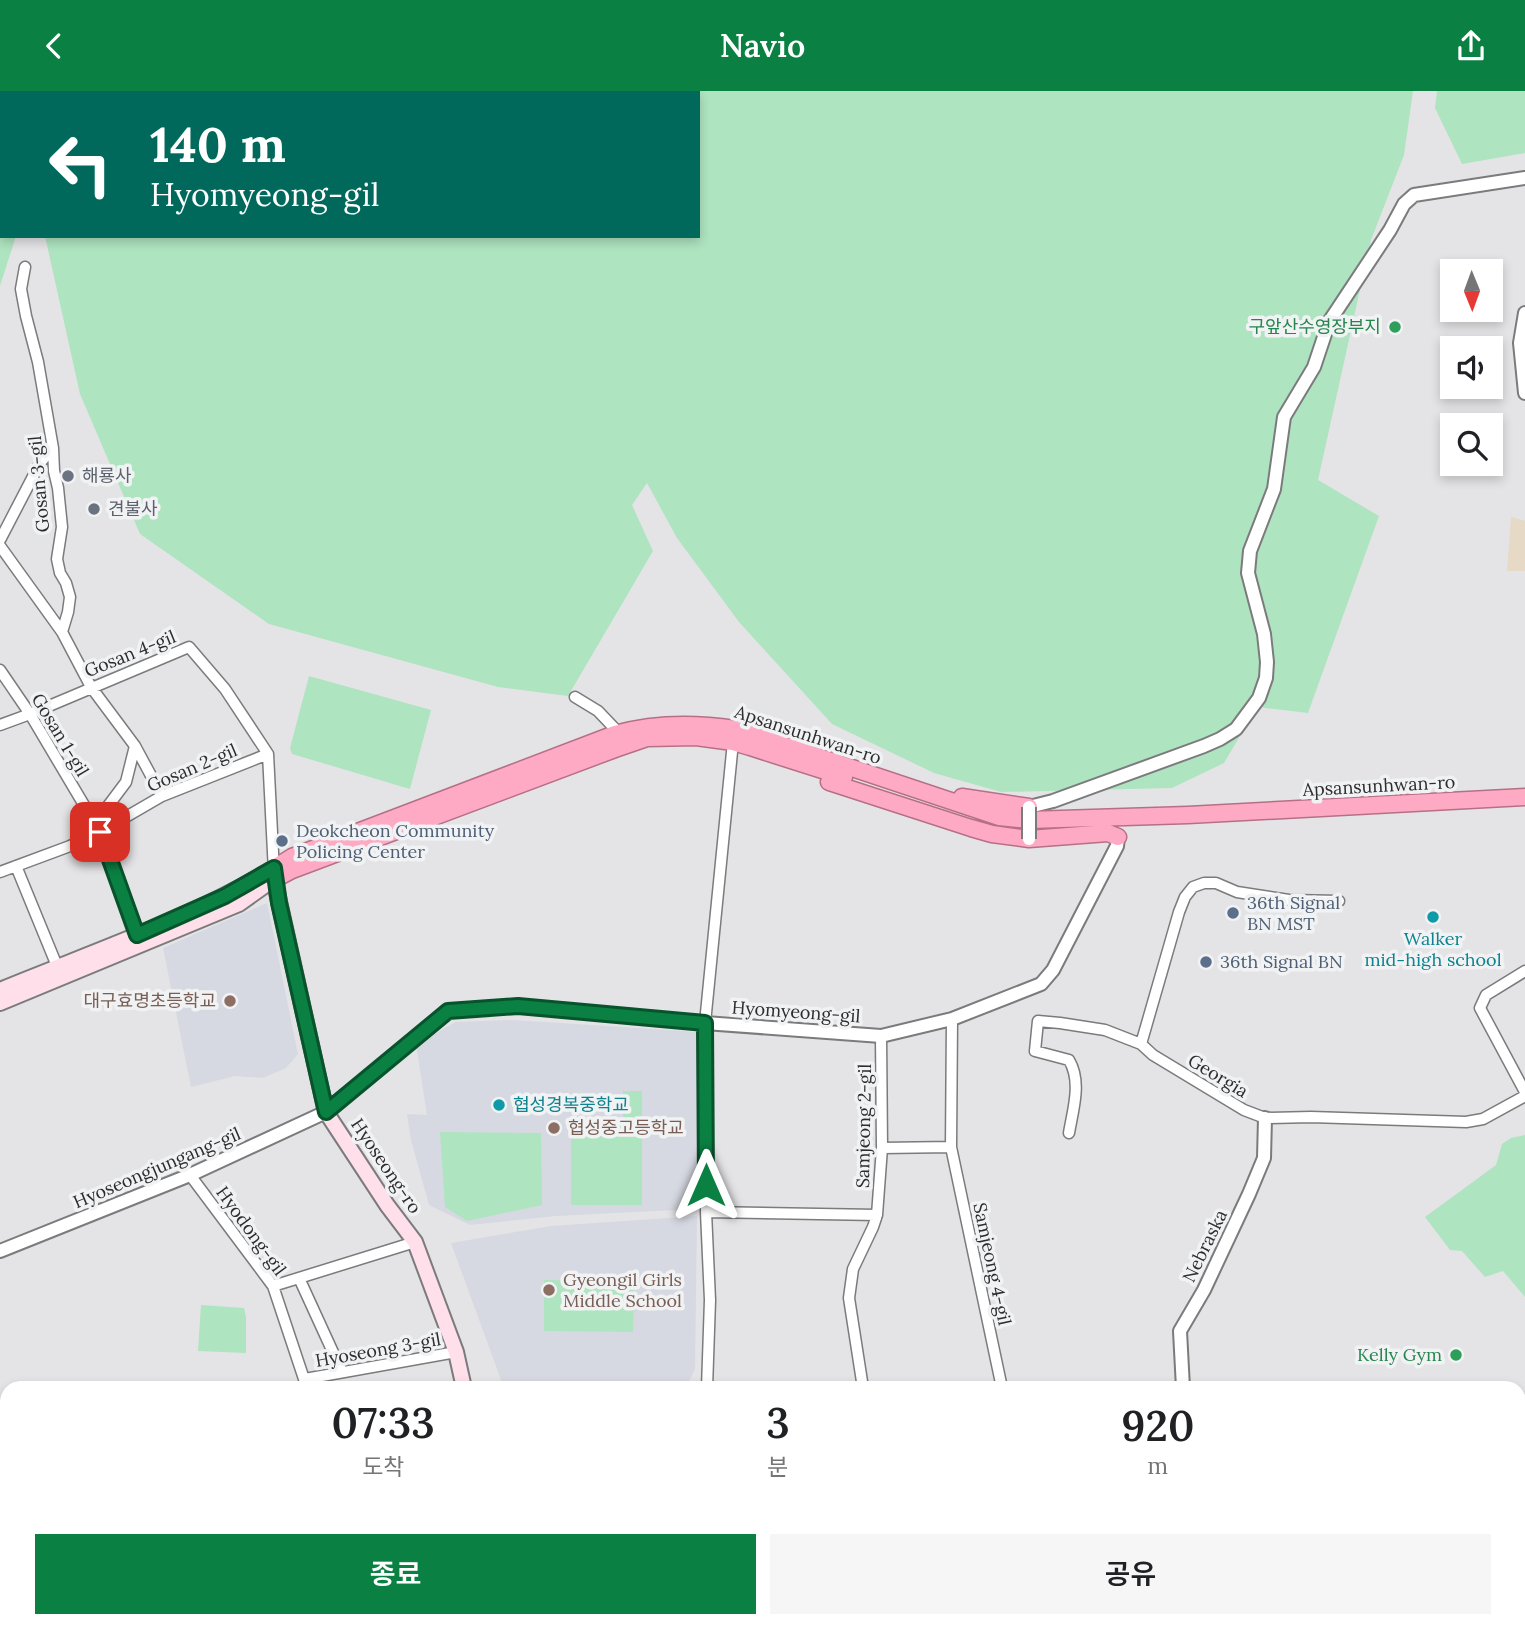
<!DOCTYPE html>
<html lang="ko">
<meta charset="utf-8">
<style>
:root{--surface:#fff;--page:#f6f6f6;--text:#202124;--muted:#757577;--accent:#0b8043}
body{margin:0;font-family:Lora,"Noto Sans KR",serif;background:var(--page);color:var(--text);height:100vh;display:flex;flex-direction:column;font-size:26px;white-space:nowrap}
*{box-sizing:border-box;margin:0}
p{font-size:23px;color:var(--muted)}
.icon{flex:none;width:38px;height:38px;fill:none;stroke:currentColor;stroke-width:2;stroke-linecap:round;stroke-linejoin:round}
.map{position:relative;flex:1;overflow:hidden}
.sheet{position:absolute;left:0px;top:1290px;width:1526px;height:247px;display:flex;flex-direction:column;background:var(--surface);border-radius:21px 21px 0 0;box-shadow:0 4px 10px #0003}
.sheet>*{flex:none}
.top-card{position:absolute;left:0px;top:0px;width:700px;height:147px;box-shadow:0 4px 10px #0003;background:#00695c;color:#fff;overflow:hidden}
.needle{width:46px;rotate:179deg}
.buttons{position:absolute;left:1440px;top:168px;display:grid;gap:14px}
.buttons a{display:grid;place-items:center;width:63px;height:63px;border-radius:0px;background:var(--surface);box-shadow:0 4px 10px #0003;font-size:35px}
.pin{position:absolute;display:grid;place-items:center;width:60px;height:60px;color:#fff;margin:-30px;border-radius:14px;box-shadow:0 4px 10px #0006}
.me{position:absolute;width:77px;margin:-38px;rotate:0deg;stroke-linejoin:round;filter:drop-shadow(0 0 5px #0008)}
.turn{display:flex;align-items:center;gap:24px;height:147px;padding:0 35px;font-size:32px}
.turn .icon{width:91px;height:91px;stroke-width:2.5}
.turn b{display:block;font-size:49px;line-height:60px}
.eta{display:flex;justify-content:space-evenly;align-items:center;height:119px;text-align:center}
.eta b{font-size:42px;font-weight:600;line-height:49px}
.cta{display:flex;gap:14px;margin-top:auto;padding:14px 35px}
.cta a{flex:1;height:80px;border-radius:0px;background:var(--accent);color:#fff;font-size:28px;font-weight:600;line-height:80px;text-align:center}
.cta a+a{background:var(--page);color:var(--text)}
header{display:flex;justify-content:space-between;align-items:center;height:91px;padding:0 35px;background:var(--accent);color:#fff;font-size:32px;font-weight:600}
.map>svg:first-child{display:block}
</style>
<header><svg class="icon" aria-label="back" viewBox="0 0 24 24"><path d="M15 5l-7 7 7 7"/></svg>Navio<svg class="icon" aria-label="share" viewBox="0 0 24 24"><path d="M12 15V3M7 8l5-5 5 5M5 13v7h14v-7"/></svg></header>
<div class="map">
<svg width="1525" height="1535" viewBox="0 0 1525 1535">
<rect width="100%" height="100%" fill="#e4e4e6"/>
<path fill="#e6d9c5" d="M1511,426L1525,430V480H1507Z"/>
<path fill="#d6d9e1" d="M267,812L298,963L286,977L263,987L235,985L191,996L163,857Z
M513,929L700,941L697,1118L556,1125L470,1134L429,1114L411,1049L407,1023L427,1024L416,953L456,931Z
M697,1125L695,1278L686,1297H504L451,1152L551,1135Z
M521,1530H700V1535H522Z"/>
<path fill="#aee4c0" d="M0,0H1413L1404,64L1371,149L1318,389L1379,425L1308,622L1257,616L1224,672L1172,697L1001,701L934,682L832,633L739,531L677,447L647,392L632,414L653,460L568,605L498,596L269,533L140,443L80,303L45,145H698V2H2V10Z
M1437,0H1525V62L1462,73L1435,17Z
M0,35L2,40V145H16L0,195Z
M309,585L431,619L410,698L292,663L290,657Z
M623,1000H642V1114H571V1029H623Z
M440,1041L541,1042L542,1114L467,1130L445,1116Z
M1525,1044V1206L1503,1180L1485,1186L1462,1160L1450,1159L1425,1126L1496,1074L1502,1053L1511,1047Z
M544,1189L628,1190L634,1200L633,1241L544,1240Z
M201,1214L244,1217L246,1226V1262L198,1260Z
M1519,1358H1525V1495H1519Z
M1519,1500H1525V1535H1318L1319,1530H1519Z
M543,1530H600L599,1535H541Z"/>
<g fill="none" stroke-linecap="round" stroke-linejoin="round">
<defs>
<path id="minor" d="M25,176L21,198L26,225L38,271L53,357L54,380L58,397L62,436L57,468L60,482L66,492L70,506L68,521L62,541
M0,449L40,372L53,357
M0,455L62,541L91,596L135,655L162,705
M0,579L30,623L100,741L137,844
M575,606L598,620L619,642
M0,634L30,623L189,556L225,598L268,663
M268,663L274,781
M100,741L108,715L126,691L135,655
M16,775L57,875
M0,781L70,755L100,741L162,705L268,663
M1525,880L1486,904L1480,917L1525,1001
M952,928L951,1056L1002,1297
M1141,953L1179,821L1185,806L1193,796L1204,792H1216L1237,801L1289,809L1339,810
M1069,1042C1073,1018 1082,991 1069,969L1035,960L1038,930L1060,932L1105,939L1141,953L1153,964L1244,1019L1265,1027L1311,1026L1466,1031L1483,1028L1525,1005
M882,1057L951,1056
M190,1084L273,1195L307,1297
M706,1121L877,1124
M299,1187L342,1281
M273,1195L415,1151
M305,1288L456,1261
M707,1297L710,1209L706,1121L705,932L733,651
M863,1297L849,1207L853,1178L873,1136L877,1124L882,1057L881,945
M0,1439L7,1437
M23,1530V1535
M194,1530V1535
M367,1530L368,1535
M940,1530L942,1535
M1083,1530L1086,1535
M710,1535V1530
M871,1535L872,1530
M1015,1535L1026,1530"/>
<path id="tertiary" d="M1525,222L1520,252L1525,302
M1029,716L1053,710L1204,655L1220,648L1236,638L1259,607L1266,587L1267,571L1264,543L1248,482L1250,460L1274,398L1284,326L1314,276L1329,231L1390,139L1404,113L1414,104L1525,87
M0,1160L190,1084L326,1021L448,920L518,915L705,932L881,945L952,928L1041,893L1053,879L1117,755L1118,746
M1183,1297L1180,1240L1204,1199L1249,1103L1264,1067L1265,1027
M1186,1530V1535"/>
<path id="secondary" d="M0,899C92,861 188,829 274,777
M0,912L239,813L274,788L326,1021L387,1114L415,1151L456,1261L464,1297
M514,1530L516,1535"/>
<path id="trunk" d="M829,691L971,737L992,743L1029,748L1108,742L1118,746
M962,706L1029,716
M274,777L292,766L615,643C654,632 695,632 735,638L999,726L1029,729L1188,724L1525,706
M275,788L292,779L615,658L647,647L696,646L733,651L750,656L844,686"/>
</defs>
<use href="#minor" stroke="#7b7b7d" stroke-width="13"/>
<use href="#tertiary" stroke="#7b7b7d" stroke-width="16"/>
<use href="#secondary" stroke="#7b7b7d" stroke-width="18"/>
<use href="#trunk" stroke="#b67086" stroke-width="19"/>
<use href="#minor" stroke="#fff" stroke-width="10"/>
<use href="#tertiary" stroke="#fff" stroke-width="12"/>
<use href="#secondary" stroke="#ffdfe9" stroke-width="14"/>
<use href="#trunk" stroke="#ffaac4" stroke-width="16"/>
<defs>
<path id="tertiary-bridge" d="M1029,716V748"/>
</defs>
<use href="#tertiary-bridge" stroke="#7b7b7d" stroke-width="16" stroke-linecap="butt"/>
<use href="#tertiary-bridge" stroke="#fff" stroke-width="12"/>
</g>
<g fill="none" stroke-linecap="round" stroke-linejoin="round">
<defs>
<path id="route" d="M100,741L137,844L225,805L274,777L279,812L326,1021L448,920L518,915L705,932L706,1094"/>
</defs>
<use href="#route" stroke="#07532c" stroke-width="18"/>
<use href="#route" stroke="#0b8043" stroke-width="12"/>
</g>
<g fill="#2e9e5b" stroke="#f1f2f3" stroke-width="2.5">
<circle cx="1395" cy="236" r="7"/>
<circle cx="1456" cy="1264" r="7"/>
</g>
<g fill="#6b7280" stroke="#f1f2f3" stroke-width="2.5">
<circle cx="68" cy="385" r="7"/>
<circle cx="94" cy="418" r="7"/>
</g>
<g fill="#5c6f8a" stroke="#f1f2f3" stroke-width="2.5">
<circle cx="282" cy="750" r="7"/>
<circle cx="1233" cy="822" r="7"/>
<circle cx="1206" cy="871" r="7"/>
</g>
<g fill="#0f9aa8" stroke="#f1f2f3" stroke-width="2.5">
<circle cx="1433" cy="826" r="7"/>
<circle cx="499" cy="1014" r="7"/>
</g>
<g fill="#8d6e63" stroke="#f1f2f3" stroke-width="2.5">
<circle cx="230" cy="910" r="7"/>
<circle cx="554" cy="1037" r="7"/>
<circle cx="549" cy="1199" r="7"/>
</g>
<g text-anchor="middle" stroke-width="7" stroke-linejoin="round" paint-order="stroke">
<g font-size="18" fill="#27864d" stroke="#f1f2f3" text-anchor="end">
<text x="1381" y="242">구앞산수영장부지</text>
<text x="1442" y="1270">Kelly Gym</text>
</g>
<g font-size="18" fill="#5b616d" stroke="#f1f2f3" text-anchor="start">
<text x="82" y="391">해룡사</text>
<text x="108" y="424">견불사</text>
</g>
<g font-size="18" fill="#2d2d2e" stroke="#f1f2f3">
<text transform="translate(39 393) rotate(-95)" y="6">Gosan 3-gil</text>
<text transform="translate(130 563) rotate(-22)" y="6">Gosan 4-gil</text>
<text transform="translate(60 644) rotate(59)" y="6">Gosan 1-gil</text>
<text transform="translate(808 644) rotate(18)" y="6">Apsansunhwan-ro</text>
<text transform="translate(192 677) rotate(-23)" y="6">Gosan 2-gil</text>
<text transform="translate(1379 695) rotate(-3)" y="6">Apsansunhwan-ro</text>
<text transform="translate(796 921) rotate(4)" y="6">Hyomyeong-gil</text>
<text transform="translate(1218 985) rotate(31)" y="6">Georgia</text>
<text transform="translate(864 1035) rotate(-89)" y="6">Samjeong 2-gil</text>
<text transform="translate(386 1075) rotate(56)" y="6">Hyoseong-ro</text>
<text transform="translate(157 1077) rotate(-23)" y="6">Hyoseongjungang-gil</text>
<text transform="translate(251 1140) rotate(54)" y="6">Hyodong-gil</text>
<text transform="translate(1205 1155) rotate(-64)" y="6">Nebraska</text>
<text transform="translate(992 1173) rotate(78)" y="6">Samjeong 4-gil</text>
<text transform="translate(378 1259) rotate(-10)" y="6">Hyoseong 3-gil</text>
</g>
<g font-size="18" fill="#4e5e75" stroke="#f1f2f3" text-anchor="start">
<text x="296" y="746">Deokcheon Community<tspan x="296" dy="21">Policing Center</tspan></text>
<text x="1247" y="818">36th Signal<tspan x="1247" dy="21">BN MST</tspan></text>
<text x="1220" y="877">36th Signal BN</text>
</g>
<g font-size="18" fill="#0d838f" stroke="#f1f2f3">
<text x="1433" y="854">Walker<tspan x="1433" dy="21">mid-high school</tspan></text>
<text x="513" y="1020" text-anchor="start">협성경복중학교</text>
</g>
<g font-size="18" fill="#785e54" stroke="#f1f2f3" text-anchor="start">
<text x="216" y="916" text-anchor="end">대구효명초등학교</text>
<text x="568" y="1043">협성중고등학교</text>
<text x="563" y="1195">Gyeongil Girls<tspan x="563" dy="21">Middle School</tspan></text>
</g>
</g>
</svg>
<div class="buttons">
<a><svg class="needle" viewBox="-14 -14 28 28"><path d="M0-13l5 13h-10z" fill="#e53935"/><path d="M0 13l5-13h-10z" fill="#757577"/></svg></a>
<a><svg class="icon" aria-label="sound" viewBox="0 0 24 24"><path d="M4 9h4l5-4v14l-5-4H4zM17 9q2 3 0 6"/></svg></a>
<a><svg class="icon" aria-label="search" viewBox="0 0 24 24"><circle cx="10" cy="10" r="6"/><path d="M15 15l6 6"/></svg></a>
</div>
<div class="pin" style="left:100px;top:741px;background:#d93025"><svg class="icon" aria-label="arrive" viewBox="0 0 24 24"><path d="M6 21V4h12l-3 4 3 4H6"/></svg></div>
<svg class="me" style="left:706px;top:1094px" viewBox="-20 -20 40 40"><path d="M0-17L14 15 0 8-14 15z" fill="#0b8043" stroke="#fff" stroke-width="4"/></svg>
<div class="top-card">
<div class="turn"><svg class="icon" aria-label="left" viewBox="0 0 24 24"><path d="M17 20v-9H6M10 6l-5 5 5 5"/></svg><div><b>140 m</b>Hyomyeong-gil</div></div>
</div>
<section class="sheet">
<div class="eta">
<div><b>07:33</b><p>도착</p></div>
<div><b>3</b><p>분</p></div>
<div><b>920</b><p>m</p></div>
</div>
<div class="cta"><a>종료</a><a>공유</a></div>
</section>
</div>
